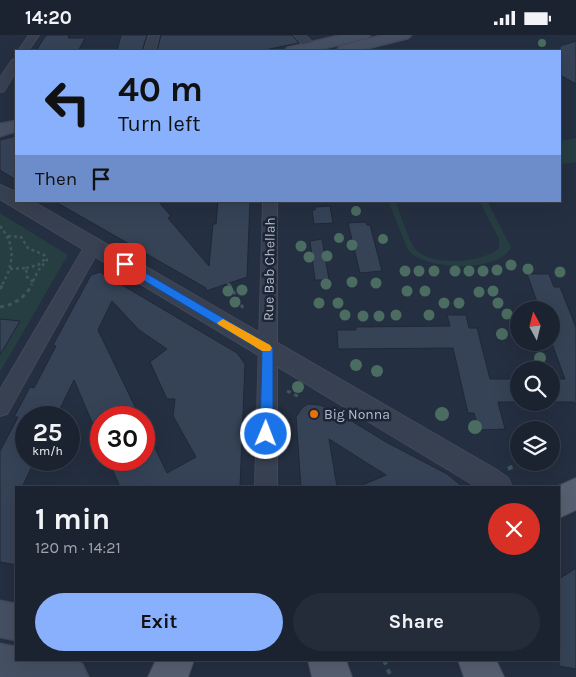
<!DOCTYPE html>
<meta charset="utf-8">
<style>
:root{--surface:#1b2331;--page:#242b39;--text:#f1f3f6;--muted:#a0a4ab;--line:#39404d;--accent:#88b0fd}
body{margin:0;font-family:Karla,sans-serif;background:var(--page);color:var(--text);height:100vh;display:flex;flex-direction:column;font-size:19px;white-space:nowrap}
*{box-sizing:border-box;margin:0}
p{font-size:16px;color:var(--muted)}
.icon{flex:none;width:28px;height:28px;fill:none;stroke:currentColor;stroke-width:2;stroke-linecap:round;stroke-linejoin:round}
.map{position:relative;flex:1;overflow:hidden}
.details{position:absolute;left:15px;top:451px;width:545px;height:175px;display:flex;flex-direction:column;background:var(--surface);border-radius:0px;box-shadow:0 5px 20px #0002,0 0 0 1px var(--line)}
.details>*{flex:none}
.banner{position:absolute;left:15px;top:15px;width:546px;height:152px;border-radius:0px;box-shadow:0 5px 20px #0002,0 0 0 1px var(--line);background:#88b0fd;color:#111;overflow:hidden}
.needle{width:32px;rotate:353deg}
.buttons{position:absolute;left:510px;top:266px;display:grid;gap:10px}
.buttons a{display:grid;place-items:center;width:50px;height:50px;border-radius:50%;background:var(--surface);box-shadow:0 5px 20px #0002,0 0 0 1px var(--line);font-size:25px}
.speed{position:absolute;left:15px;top:371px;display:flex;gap:10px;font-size:25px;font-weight:700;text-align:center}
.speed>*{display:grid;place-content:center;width:65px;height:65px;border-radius:50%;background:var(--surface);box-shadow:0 5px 20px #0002,0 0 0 1px var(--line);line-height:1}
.speed small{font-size:12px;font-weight:400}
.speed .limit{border:8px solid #d22;background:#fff;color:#111}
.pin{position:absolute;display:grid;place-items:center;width:42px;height:42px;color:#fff;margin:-21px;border-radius:10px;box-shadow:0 2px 8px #0006}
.me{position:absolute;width:55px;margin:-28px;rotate:1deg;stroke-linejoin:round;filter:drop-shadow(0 0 4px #0008)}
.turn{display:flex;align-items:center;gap:18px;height:105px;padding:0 20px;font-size:22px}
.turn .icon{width:65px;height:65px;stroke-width:2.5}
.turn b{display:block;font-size:35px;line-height:42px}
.then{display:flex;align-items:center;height:48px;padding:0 20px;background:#0003;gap:10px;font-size:19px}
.round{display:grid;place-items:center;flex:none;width:52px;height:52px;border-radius:26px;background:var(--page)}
.headline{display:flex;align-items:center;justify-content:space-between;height:85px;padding:0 20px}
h1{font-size:30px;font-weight:700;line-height:38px}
.primary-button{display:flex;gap:10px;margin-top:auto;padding:10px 20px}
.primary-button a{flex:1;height:58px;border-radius:30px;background:var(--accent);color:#111;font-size:20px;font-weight:700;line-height:58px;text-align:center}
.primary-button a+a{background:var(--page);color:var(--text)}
.status{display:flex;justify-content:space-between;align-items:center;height:35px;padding:0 25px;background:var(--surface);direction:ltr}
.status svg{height:14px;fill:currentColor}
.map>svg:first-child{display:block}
</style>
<div class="status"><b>14:20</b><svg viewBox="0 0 49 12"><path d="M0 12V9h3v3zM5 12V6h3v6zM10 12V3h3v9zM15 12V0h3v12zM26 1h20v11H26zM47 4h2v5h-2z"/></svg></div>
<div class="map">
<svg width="576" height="642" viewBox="0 0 576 642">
<rect width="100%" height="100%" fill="#242f41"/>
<path fill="#263d42" d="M576,103V127L563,129L560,126V106Z
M388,166H395C400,177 410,210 417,216C434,231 483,228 499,213V204L479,166H487L511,212C500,238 424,236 408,215Z
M0,178L68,220L0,337Z"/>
<path fill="#364357" stroke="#1f2838" d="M46,0H69L68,3H85L78,16H36Z
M121,0H147L142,16H117Z
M161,0H292L299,8L260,16H157Z
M576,6V49L560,40V11Z
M16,101V145L0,135V105Z
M54,166H158L171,181L168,183L209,231L213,189H216L218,166H250L247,242L206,256V253Z
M330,171L333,188L314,189L312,175H315V172Z
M366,187L367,190H370L382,236L360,238L348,188Z
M322,204L329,245H315L310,206Z
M100,237L237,318L245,329L240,452H120L108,425H144V390L167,438L196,422L173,381L175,364H167L150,327L167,314L139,295L112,266L98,295L140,382H101V408L74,345L56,382H26V425H35L22,452H16V530L0,527V416L18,382H14L30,352L34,353L56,311L53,310L91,240Z
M527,239H549L554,252H560L576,292V369L573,367H551V344H565L551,306V275H540Z
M447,280H466L469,293H477L490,344H519V367H498L505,394L479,395L474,378H468L453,313L338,314L337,295H356V292L450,291Z
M0,284L20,286L0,320Z
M308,369L320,370L335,376L386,407L447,439L463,452H358L386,440L329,404L337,452H301L296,382L302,373Z
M576,533V634L559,631V544Z"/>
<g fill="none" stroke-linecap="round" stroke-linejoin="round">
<defs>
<path id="minor" d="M29,0H39L28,16H18Z
M149,0H159L155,16H144Z
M294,0H305L317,12L315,14H307Z
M16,24V36L4,56L0,57V43L12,25Z
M263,166H277V452H255Z
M93,206L99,207L101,211L7,379L0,381V355L85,211L87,207Z"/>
<path id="tertiary" d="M0,150L16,157V166H32L497,435L508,443L512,452H477L0,164Z"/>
<path id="secondary" d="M342,0H370L367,3L312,16H285L287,13Z
M384,0H411L408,3L356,16H340L338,14L340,11Z
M16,86V96L0,101V89Z
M0,566L16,569V605L0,602Z
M0,609L16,612V625H73L82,629L88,642H0Z"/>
<path id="primary" d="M576,443V475L559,483V452H556Z
M156,625H194L188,642H148Z
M308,625H346L352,642H312Z
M458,625H496L504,642H464Z"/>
</defs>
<use href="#minor" stroke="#424a5a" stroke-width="2"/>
<use href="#tertiary" stroke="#424a5a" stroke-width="2"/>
<use href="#secondary" stroke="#424a5a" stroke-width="3"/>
<use href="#primary" stroke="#424a5a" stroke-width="2"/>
<path stroke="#3f565a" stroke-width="2.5" stroke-dasharray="3 3" stroke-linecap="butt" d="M0,191C16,210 14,229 2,250
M8,201L21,202L28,213L44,220L47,225L38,236L31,250
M26,233L38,230L46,223
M10,234L26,233L27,242L33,247
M228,248L229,250"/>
<path stroke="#3f565a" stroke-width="3" stroke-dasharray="4 4" stroke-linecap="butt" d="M229,249L243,273
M0,254L3,249
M0,272C14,270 26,262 32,249
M287,356L300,362"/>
<path stroke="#3f565a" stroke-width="4" stroke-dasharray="5 5" stroke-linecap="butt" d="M508,434L515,430
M384,625L391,642"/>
<use href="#minor" fill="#384151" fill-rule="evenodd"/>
<use href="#tertiary" fill="#384151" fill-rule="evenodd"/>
<use href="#secondary" fill="#465064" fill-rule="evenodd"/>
<use href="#primary" fill="#566071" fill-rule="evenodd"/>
</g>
<g fill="#4b6c60">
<circle cx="542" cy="8" r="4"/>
<circle cx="356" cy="176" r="5"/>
<circle cx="339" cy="203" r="5"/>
<circle cx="383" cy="204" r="5"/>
<circle cx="352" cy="210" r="5.5"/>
<circle cx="301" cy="211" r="5.5"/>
<circle cx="327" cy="221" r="5.5"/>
<circle cx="309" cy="222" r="5.5"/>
<circle cx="511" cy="230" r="5.5"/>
<circle cx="528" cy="234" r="5.5"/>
<circle cx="497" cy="235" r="5.5"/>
<circle cx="405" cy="236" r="5.5"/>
<circle cx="419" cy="236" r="5.5"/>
<circle cx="434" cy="236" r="5.5"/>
<circle cx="455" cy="236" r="5.5"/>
<circle cx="469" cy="236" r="5.5"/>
<circle cx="483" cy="236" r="5.5"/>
<circle cx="560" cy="237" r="5.5"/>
<circle cx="352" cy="247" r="5.5"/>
<circle cx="376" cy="248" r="5.5"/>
<circle cx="326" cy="249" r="5.5"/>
<circle cx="242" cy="255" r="5.5"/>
<circle cx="228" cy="256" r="5.5"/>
<circle cx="407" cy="256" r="5.5"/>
<circle cx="425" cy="256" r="5.5"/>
<circle cx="493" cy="256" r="5.5"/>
<circle cx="479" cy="257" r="5.5"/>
<circle cx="235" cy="267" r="5.5"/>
<circle cx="319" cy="268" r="5.5"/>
<circle cx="338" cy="268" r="5.5"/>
<circle cx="444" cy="268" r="5.5"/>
<circle cx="459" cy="268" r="5.5"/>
<circle cx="498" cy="268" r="5.5"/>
<circle cx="507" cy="279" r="5.5"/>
<circle cx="345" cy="280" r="5.5"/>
<circle cx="396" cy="280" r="5.5"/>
<circle cx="429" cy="280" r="5.5"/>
<circle cx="363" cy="281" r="5.5"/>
<circle cx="379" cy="281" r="5.5"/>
<circle cx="502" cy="299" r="6"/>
<circle cx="540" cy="323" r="6"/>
<circle cx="356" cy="330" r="6"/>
<circle cx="377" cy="336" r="6"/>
<circle cx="298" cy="352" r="6"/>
<circle cx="442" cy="379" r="7"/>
<circle cx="475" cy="392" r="7"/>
</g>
<path fill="#1a73e8" stroke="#114b97" d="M125,226L271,311L273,314V399L271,403L266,405L262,403L260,399L262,316L121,232L120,229Z"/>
<path fill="#f59e0b" d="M223,284L270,310L272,313L270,316H262L219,290L217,288Z"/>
<circle fill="#e8710a" stroke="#1d2636" stroke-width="2" cx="314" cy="379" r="5"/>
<g text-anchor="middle" stroke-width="5" stroke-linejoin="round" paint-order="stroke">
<g font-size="14" fill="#b5bccb" stroke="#1d2636">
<text transform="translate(269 234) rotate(-89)" y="5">Rue Bab Chellah</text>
</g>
<g font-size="14" fill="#b5bccb" stroke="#1d2636" text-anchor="start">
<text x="324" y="384">Big Nonna</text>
</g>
</g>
</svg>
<div class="buttons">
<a><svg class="needle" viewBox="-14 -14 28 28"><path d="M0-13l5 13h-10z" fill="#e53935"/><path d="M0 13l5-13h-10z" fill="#a0a4ab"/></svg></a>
<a><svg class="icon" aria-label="search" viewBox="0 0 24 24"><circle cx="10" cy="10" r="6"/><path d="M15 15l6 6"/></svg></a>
<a><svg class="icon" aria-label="layers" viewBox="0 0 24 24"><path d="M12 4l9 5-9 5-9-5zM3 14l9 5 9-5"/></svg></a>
</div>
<div class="speed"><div>25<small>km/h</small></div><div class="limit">30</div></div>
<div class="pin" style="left:125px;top:229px;background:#d93025"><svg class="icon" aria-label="arrive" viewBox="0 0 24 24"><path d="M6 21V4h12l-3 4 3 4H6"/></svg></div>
<svg class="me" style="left:266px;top:399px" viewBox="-20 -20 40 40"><circle r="17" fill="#1a73e8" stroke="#fff" stroke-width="3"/><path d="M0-11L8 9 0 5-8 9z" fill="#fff"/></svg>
<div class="banner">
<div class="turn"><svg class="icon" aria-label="left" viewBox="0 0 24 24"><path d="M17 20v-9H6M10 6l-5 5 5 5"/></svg><div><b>40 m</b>Turn left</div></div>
<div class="then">Then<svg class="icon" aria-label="arrive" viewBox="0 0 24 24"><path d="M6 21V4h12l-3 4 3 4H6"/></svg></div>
</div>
<section class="details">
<div class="headline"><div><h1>1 min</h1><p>120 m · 14:21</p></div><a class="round" style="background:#d93025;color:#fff"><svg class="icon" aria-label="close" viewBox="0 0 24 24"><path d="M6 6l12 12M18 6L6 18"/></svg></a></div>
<div class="primary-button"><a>Exit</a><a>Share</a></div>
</section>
</div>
